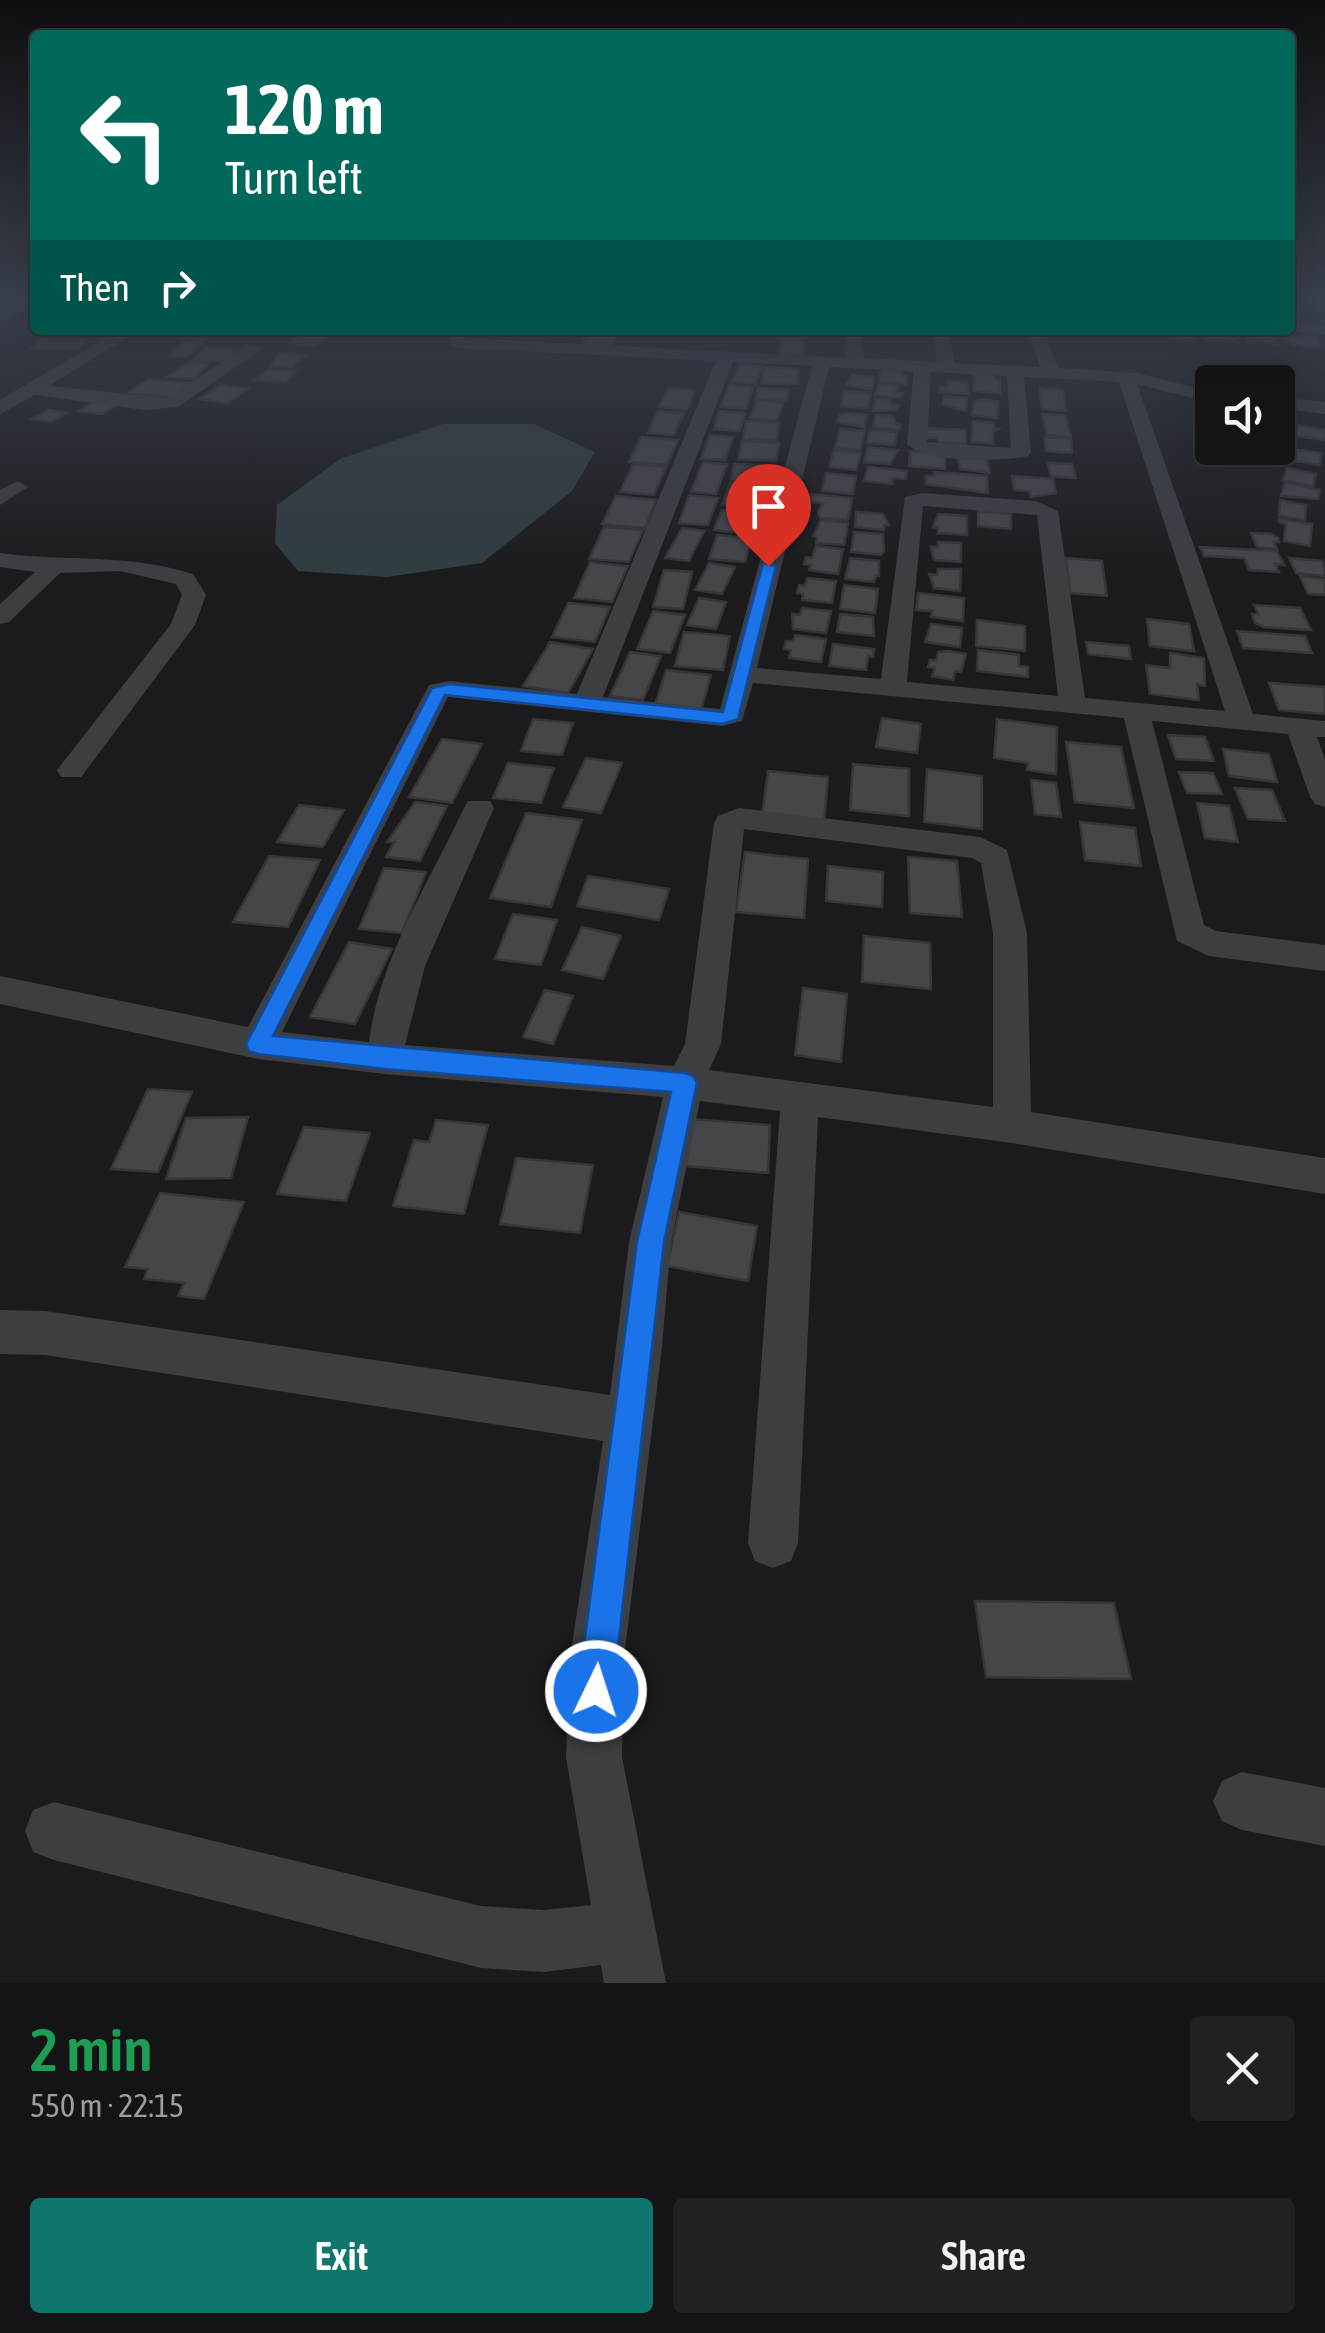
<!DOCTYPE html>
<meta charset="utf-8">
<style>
:root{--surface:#141416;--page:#212123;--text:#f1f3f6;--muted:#9d9ea1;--line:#333335;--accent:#0f766e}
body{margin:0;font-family:"Asap Condensed",sans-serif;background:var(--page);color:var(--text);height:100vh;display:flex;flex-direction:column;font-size:38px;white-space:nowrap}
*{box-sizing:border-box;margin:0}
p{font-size:32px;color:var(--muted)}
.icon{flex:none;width:55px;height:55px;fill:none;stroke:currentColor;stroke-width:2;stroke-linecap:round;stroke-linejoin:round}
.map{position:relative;height:1983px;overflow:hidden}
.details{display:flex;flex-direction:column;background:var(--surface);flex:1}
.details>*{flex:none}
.top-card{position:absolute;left:30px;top:30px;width:1265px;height:305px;border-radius:10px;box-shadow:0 10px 40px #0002,0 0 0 2px var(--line);background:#00695c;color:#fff;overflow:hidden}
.fabs{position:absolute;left:1195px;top:365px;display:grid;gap:20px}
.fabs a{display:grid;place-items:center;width:100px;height:100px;border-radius:10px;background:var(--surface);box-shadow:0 10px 40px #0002,0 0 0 2px var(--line);font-size:50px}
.pin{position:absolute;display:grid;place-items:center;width:85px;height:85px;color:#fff;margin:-102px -42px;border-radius:50% 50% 50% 0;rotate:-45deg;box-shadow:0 0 10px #0007}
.pin .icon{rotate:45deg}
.me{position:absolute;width:110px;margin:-55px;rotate:4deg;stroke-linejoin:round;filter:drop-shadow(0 0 8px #0008)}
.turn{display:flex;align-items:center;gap:35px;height:210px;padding:0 30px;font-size:45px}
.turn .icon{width:130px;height:130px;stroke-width:2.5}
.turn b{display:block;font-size:70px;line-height:85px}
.then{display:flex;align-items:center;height:95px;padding:0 30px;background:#0003;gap:20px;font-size:38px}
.round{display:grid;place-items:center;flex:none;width:105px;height:105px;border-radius:10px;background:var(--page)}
.head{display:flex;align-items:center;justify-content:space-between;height:170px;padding:0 30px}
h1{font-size:60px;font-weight:600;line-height:75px;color:#1e9e55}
.action{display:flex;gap:20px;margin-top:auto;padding:20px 30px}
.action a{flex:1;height:115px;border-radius:10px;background:var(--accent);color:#fff;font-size:40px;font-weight:600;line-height:115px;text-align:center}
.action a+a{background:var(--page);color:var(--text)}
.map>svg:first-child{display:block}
</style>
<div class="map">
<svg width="1325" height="1983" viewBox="0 0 1325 1983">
<rect width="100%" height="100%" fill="#1b1b1d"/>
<path fill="#303d41" d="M443,424H534L595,452L572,491L482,563L387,577L298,571L275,543L277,505L340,459Z"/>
<path fill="#45464a" stroke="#353639" stroke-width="2.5" d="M588,330H617L613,347H582Z
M1162,330L1192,332L1196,340L1165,338Z
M1203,332L1233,334L1237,342L1206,340Z
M315,333L330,335L315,347L290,343L298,336Z
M1244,334L1275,336L1279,344L1248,342Z
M782,336L804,337V355L779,354Z
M1286,336L1317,338L1322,347L1291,345Z
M186,339L205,340L188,357L169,356Z
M40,340H87L79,349H31Z
M204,348L239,349L222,361L192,360Z
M280,353L306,355L293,367L270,366Z
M189,362L209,363L194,379L167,377Z
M740,364L763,366L755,384L732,382Z
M764,367L798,369V384L762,383Z
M882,368L902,372L901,376H907L906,384L878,381Z
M269,370L296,371L286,382L254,380Z
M974,373L995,375V380H1000V393L974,391Z
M852,375L875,377L872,389L846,385Z
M148,379L191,383L171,397L128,393Z
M948,381L967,382L968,394L940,392V387L948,388Z
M879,384L898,386L896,393H903L902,398L875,395Z
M221,385L248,389L227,403L199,399Z
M729,385L753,387L746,409L721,407Z
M669,388L695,390L687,410L659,407Z
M758,388L788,390L787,401L756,399Z
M1040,388L1063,390L1066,411L1042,409Z
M844,391L871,393L868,408L841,406Z
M944,396L967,398L966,411L943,405Z
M875,398L891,400L890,404L899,405L898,410L873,411Z
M985,399L998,402L997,418L972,415L974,401Z
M757,400L783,403L777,421L750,418Z
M95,401L118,404L102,414L79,411Z
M48,410L67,413L51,422L32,419Z
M658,411L684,413L674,435L648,433Z
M719,411L745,413L740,431L714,429Z
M846,413L867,415L864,427L837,422L839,415Z
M1042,414L1065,415L1071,437L1047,435Z
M876,415L893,416L896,424L901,425L900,430L873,427Z
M746,421L779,423L777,440L743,439Z
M973,421L994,423V429H998L993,432V444L971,442Z
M1297,425L1325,430V440L1296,436Z
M927,428L965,430L966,444L938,442L937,438H927Z
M840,429L865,431L860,450L835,448Z
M870,430L897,432L895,445L867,443Z
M710,435L733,437L725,460L701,459Z
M641,437L678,440L667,465L629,462Z
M1045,437L1071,439L1072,453L1046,451Z
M742,441L779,443L776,461L738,459Z
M868,447L898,450L890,464L864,462Z
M1291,449L1321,453L1320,465L1289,460Z
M834,450L861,453L856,470L829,467Z
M910,451L945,453V469L909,466Z
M958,457L987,459L990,473L960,469Z
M703,462L727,464L716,494L691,492Z
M1048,463L1072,464L1076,478L1051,476Z
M633,464L666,467L654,495L620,492Z
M734,464L774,466L771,483L731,481Z
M868,467L907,471L906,479L893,478L892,484L864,481Z
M1287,468L1316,474L1313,486L1283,480Z
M934,472L987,476L988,493L926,484V476H934Z
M826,473L856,476L853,494L822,491Z
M1012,476L1053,479L1056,493L1031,497L1029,491L1014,490Z
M1285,482L1320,490L1318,499L1281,496Z
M730,483L770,487L764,509L722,505Z
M811,494L852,498L848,520L820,518L818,512L823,503L809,502Z
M689,495L718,498L708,525L679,523Z
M616,496L656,500L645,528L602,524Z
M1280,500L1306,505L1305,520L1279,516Z
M722,510L755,513L748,534L714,530Z
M978,511L1011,514V529L978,526Z
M856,512L883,514L889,525H884V530L855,527Z
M938,514L967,516V535L938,533V528L933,527Z
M1279,519L1312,524L1310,546L1284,541L1286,524L1279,522Z
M821,520L848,523L844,545L816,543L817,537L813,536Z
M604,527L643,530L629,562L589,559Z
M682,528L704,531L689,561L665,558Z
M854,532L883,534L884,551L881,555L851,552Z
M1251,533L1271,534L1278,538L1279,542H1274L1277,549L1257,547Z
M717,535L752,538L745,562L709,559Z
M938,542L961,543V562L934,560L931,547H938Z
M816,546L843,549L838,574L809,570L811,565L804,564L806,557L812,558Z
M1200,547L1277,551L1284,565L1275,564L1279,572L1249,570L1244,558L1204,556Z
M850,558L879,561V576H876L874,582L845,579Z
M1066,558L1102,561L1107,596L1070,593Z
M1289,558L1323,561L1325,576L1296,573Z
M590,562L628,566L612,602L574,598Z
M709,563L735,567L722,594L695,590Z
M938,569H961L960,591L934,588L929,574L937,575Z
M664,570L692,572L683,609L653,607Z
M1300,576L1325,579V595L1308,594Z
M807,578L836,581L832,603L802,600L803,594L797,593L799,585L805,586Z
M844,585L878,589L875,613L840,609Z
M918,593L964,598L963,621L931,617L932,611L916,610Z
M699,598L726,602L716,629L687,625Z
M568,603L610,607L595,642L552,637Z
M1254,605L1300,608L1311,630L1264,627L1255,623L1252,614H1258Z
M802,608L831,611L826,633L793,629L792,614L800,615Z
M653,611L685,615L670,653L637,649Z
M840,614L873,617L874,636L837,632Z
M1147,619L1189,624L1194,651L1150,646Z
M977,620L1025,626V651L976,646Z
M931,624L962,628L960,647L925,642Z
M1237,631L1305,636L1312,653L1243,648Z
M684,632L730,636L723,670L675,666Z
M795,635L826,639L821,662L789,658L791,650L784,649L786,641H793Z
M550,642L593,649L568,693L523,686Z
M1086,642L1129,646L1131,659L1088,654Z
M833,644L874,649L873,657L868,656L866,670L829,666Z
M978,650L1019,655V666L1028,667V677L977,671Z
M948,651L966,654L961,672L955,671L953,680L932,676L935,668L928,667L930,660L936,661L938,652Z
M630,652L661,656L643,700L610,696Z
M1170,653L1204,658L1205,686L1197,684L1199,700L1150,694L1146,665L1170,668Z
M666,670L711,675L701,710L655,705Z
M1269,683L1325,687V714L1279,710Z
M882,718L921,724L917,753L876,747Z
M533,719L573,723L562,755L521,751Z
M997,719L1057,727L1056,774L1027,770L1028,763L994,758Z
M1168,735L1205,737L1214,761L1176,759Z
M442,739L482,744L452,803L409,797Z
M1066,742L1121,747L1134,808L1075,802Z
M1223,749L1269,754L1277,782L1229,776Z
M586,758L622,763L601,813L563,807Z
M508,763L554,768L541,803L493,798Z
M853,764L909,769V816L850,810Z
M927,769L982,776V829L924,822Z
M768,771L828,777L824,821L762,815Z
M1179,772L1213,773L1222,794L1187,793Z
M1031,780L1056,783L1061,817L1035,814Z
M1235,788L1272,790L1285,821L1248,819Z
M415,802L447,806L420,861L386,857L394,842H387Z
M1197,803L1229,806L1238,842L1205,838Z
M299,805L344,810L323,847L277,842Z
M526,813L582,820L551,907L490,898Z
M1080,822L1135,828L1141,866L1085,860Z
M745,852L808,859L804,918L736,912Z
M269,856L320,860L288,927L233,922Z
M908,857L957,861L962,917L910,913Z
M828,866L883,872L882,907L826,901Z
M384,868L426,872L402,933L359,929Z
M588,876L669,889L659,920L577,906Z
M513,914L557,920L541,965L495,959Z
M582,927L621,936L603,979L562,970Z
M864,936L930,943L931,989L862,982Z
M349,942L392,949L355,1024L310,1017Z
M803,988L847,994L841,1062L795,1055Z
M545,990L573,996L553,1044L523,1037Z
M148,1089L192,1092L158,1172L111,1169Z
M248,1117L231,1178L166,1179L186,1118Z
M690,1119L770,1125L768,1173L686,1166Z
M436,1120L488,1125L464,1214L393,1206L414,1140L429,1142Z
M304,1127L370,1133L346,1201L277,1194Z
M516,1158L593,1165L580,1233L500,1224Z
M160,1193L244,1202L204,1299L178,1296L184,1283L144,1279L148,1269L125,1267Z
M679,1212L757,1226L748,1281L667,1266Z
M975,1601L1114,1603L1131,1679L986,1677Z"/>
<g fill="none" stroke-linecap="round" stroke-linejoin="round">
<path fill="#3c3e42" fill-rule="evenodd" d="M26,297H35V305L0,321V310Z
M1290,323L1325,325V335L1284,331L1290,330Z
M119,330H139L49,386L167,398L248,344L263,348L178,407L145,410L35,395L0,414V400Z
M454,330H470L466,338L846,358V330H862L864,358L937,362L933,330H949L954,363L1040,367L1028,330H1044L1058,368L1137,373L1212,392V403L1137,384L1253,714L1325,721V737H1317L1325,759V807L1315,804L1310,797L1288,734L1152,721L1204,925L1216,931L1325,945V971L1209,956L1177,941L1124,718L753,683L742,721L722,726L448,697L282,1032L369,1042C379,960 429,882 464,808L468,801H490L494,808L425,966L405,1045L674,1066L685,1044L714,823L718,816L739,808L980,837L1007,850L1027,933L1031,1112L1325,1158V1194L1012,1143L818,1117L798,1543L791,1561L773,1568L755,1561L748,1543L780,1111L700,1101L671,1242L662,1347L624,1658L622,1757L666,1983H604L601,1965L544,1972L481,1968L54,1860L33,1852L25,1831L33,1810L54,1802L481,1906L544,1910L591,1905L566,1757L570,1658L603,1441L45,1355L0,1354V1310L45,1311L610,1395L629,1242L663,1097L385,1074L258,1059L0,1004V976L248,1027L429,685L450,681L577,694L716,361L456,348L448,343ZM733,362L812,366L720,709L603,697ZM829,367L914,371L907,444C924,463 1003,462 1028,456L1031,452L1024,377L1119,382L1225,711L1085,698L1058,511L1036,501L922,493L905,497L881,679L757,668ZM931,372L1007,376L1011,448L927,442ZM923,506L1037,515L1058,696L907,682ZM744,829L972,858L981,863L993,933V1107L709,1070L721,1044Z
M1278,397L1325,402V414L1278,408Z
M18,481L28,487L0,505V490Z
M0,553C67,562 127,553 193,574L206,595L195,625L81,777H61L57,770L171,624L182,595L176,584L120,571L60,573L9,622L0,624V604L35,572L0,567Z
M1242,1772L1325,1788V1846L1242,1830L1222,1821L1213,1801L1222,1781Z"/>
</g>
<linearGradient id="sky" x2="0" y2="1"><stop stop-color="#0f0f10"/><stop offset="0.52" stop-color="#393f4c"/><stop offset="1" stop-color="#393f4c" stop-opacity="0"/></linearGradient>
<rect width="1325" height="575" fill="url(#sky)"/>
<path fill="#1a73e8" stroke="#114b97" stroke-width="2.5" d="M763,563L776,566L738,719L722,724L445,695L273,1036L685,1073L693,1076L697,1083L664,1242L613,1691L608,1704L596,1709L583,1704L578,1691L637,1242L671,1092L385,1069L258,1054L249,1051L246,1044L432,688L450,684L723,712Z"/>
</svg>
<div class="fabs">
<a><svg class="icon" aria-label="sound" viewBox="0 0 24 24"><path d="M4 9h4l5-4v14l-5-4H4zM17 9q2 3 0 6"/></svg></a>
</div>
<div class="pin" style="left:768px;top:566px;background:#d93025"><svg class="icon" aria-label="arrive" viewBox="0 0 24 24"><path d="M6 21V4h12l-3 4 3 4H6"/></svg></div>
<svg class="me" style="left:596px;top:1691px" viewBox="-20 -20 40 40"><circle r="17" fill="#1a73e8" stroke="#fff" stroke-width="3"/><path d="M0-11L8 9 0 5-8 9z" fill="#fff"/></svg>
<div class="top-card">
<div class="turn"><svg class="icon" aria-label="left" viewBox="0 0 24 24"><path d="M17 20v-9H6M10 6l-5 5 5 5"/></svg><div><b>120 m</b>Turn left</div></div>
<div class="then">Then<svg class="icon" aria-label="right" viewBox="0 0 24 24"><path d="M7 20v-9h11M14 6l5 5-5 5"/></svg></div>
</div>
</div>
<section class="details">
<div class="head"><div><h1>2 min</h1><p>550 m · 22:15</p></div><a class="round"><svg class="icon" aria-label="close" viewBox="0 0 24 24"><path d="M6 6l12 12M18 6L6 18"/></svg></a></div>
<div class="action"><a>Exit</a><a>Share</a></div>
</section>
